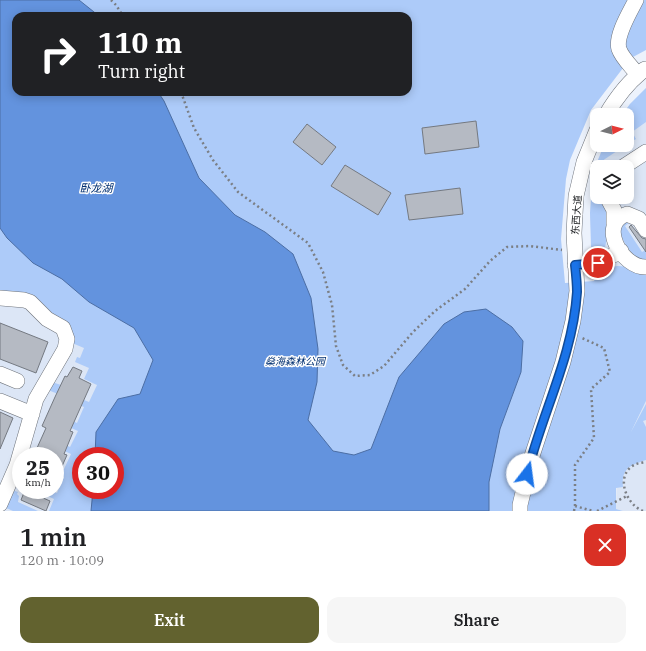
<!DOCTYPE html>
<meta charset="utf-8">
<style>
:root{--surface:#fff;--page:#f6f6f6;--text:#202124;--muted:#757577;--accent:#62622f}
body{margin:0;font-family:"IBM Plex Serif","Noto Sans SC",serif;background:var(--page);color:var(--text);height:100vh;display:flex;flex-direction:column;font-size:15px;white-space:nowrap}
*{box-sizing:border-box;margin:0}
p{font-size:13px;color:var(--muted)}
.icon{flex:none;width:22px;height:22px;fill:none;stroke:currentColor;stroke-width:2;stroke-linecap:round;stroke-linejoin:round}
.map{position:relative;height:511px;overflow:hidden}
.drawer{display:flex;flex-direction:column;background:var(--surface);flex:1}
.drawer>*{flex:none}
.hud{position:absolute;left:12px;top:12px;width:400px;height:84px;border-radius:12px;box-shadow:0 2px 10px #0003;background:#202124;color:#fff;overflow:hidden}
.needle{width:26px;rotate:84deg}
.fabs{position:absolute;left:590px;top:108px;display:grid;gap:8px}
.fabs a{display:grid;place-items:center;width:44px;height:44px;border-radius:8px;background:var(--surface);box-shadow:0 2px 10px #0003;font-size:20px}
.speed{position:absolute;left:12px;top:447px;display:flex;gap:8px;font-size:20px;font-weight:700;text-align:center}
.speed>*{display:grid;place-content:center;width:52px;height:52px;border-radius:50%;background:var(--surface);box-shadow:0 2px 10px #0003;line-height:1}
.speed small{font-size:10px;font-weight:400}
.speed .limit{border:6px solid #d22;background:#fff;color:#111}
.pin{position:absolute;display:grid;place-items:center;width:34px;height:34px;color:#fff;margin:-17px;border:2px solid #fff;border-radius:50%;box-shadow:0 1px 4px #0007}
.me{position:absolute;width:44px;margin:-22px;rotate:15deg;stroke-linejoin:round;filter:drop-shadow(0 0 3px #0008)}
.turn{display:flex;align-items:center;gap:14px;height:84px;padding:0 20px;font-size:18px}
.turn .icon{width:52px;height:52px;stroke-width:2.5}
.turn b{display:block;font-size:28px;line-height:34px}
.round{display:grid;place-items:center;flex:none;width:42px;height:42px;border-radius:12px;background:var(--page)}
.overview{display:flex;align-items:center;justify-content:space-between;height:68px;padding:0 20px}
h1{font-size:24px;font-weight:600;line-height:30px}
.primary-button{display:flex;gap:8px;margin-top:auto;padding:8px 20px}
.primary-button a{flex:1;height:46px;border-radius:12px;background:var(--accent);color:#fff;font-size:16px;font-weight:600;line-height:46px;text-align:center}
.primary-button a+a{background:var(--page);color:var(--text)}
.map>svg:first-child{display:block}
</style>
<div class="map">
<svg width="646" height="511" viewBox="0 0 646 511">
<rect width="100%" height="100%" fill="#ecf2fc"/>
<path fill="#dce6f6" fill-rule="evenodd" d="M646,88V302L594,281L590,213L592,185L598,160L604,145H627V115H622L630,104ZM597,167H627V197H597Z
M0,289L122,332L81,456V490L89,511H0ZM21,456H55V490H21Z
M646,401V511H623L616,509L617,462Z"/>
<path fill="#adcbf9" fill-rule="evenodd" d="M0,0H631L618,26L623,68L591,110L570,160L566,179L561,239L565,283L594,281C613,258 621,268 646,270V401L631,432L646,404V420L643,421L646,427V460C631,465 621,468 623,487L616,488V509L623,511H49L54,499L34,490H50L57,493L64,477L55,473V466L64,469L71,454L41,440L43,435L70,447L78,431L47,417L50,411L77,423L84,407L57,396L58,394L48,390L52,382L61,385L67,393L89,402L97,385L84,379L89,368L75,362L77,357L80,358L84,348L72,343V334L0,292ZM16,16H408V92H16ZM81,456H115V490H81Z
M640,0H646V50L633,57L626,54L623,36Z
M646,88V122L632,132L636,139L627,144V115H622L630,104Z
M604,145H626L602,161L606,167H597V197H603L609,209V229L604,252L600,254H596L591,247L590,213L592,185L598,160Z
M631,221L625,226L642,252L646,250V260C633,261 623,241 619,231L620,223Z
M12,490L18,492L17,494L19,496L18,502L38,511H13L4,507Z"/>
<path fill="#6393de" stroke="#4c6ea4" d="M0,0H79L99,16H16V92H158L164,101L199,178L235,215L265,232L293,254L311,298L318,349L317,382L308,420L333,451L354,455L371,449L399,377L444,324L464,312L486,309L512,327L523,341L521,372L500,429L489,482V511H91L93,490H115V456H95L96,432L118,399L140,394L153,360L134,328L89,302L62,279L33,263L7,238L0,228Z"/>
<path fill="#b5bac3" stroke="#747981" d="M476,121L479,147L425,154L422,128Z
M307,124L336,147L322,165L293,142Z
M345,165L391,193L378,215L331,186Z
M460,188L463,214L409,220L405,195Z
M631,225L642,238L646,239V252L629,227Z
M0,323L48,342L36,373L0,359Z
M73,367L82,371L79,378L91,384L70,431L73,432L64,454L67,455L55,482V456H37L40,449L37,448L46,428L42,426L55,397L65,376L67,377Z
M0,412L13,418L0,449Z
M25,490L50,501L46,511L21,500Z"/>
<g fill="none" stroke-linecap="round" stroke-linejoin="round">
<defs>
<path id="minor" d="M636,0C630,12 615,36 619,49C622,58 632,67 638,75
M606,115C616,98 629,81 645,69
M623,167L646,152
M607,197L614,210V224
M646,230L639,219L627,214C597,224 622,268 646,267
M575,265L598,263L621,251
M0,298L24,300L30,302L47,319L63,328L67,339L65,349L36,399L17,465L0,504
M0,374L17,381
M0,401L32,414
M520,511V505L531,459L563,362L573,321L577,291L574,233L576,196L584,162L597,130"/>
</defs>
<use href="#minor" stroke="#6f747c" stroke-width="16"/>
<path stroke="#7b7f85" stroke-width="2.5" stroke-dasharray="2 3" stroke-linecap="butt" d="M111,0L116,5L123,16
M181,92L194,128L213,160L238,192L308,243L323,272L332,305L336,346L343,365L355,376L370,375L384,366L413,332L435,311L465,289L490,261L507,247L530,246L562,250
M575,506L593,511
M574,511L575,506V465L594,438L591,389L610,372L604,348L582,338
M597,511L627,496
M643,511C627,505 616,479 631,467C636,463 641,463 646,462"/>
<use href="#minor" stroke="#fff" stroke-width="15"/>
</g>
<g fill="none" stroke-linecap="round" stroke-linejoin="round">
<defs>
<path id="route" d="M527,474C542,413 573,356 577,292C577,283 576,274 575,265L598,263"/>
</defs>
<use href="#route" stroke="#114b97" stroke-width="10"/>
<use href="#route" stroke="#1a73e8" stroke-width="7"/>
</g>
<g text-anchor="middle" stroke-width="3" stroke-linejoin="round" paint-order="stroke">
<g font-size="10" fill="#17191c" stroke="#fff">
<text transform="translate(576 215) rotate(-86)" y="4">东西大道</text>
</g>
<g font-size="10" font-style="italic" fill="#023072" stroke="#fff">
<text x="295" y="365">燊海森林公园</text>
</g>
<g font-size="11" font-style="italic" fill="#012f71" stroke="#fff">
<text x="96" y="192">卧龙湖</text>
</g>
</g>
</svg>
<div class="fabs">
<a><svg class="needle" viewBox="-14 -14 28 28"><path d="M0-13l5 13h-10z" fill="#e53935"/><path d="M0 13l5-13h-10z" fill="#757577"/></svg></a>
<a><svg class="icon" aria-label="layers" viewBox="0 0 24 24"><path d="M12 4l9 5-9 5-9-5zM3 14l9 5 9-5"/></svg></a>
</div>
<div class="speed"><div>25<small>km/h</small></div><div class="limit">30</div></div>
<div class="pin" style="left:598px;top:263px;background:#d93025"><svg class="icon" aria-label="arrive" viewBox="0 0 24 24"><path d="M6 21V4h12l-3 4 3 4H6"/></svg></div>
<svg class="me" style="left:527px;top:474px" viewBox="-20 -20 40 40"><circle r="19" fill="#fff"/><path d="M0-13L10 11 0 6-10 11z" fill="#1a73e8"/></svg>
<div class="hud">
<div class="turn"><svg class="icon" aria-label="right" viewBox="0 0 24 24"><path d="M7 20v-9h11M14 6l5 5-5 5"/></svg><div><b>110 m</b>Turn right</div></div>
</div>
</div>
<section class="drawer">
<div class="overview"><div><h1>1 min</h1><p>120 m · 10:09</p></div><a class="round" style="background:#d93025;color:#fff"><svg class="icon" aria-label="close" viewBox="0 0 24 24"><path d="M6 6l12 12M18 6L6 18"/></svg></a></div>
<div class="primary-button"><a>Exit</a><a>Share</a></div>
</section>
